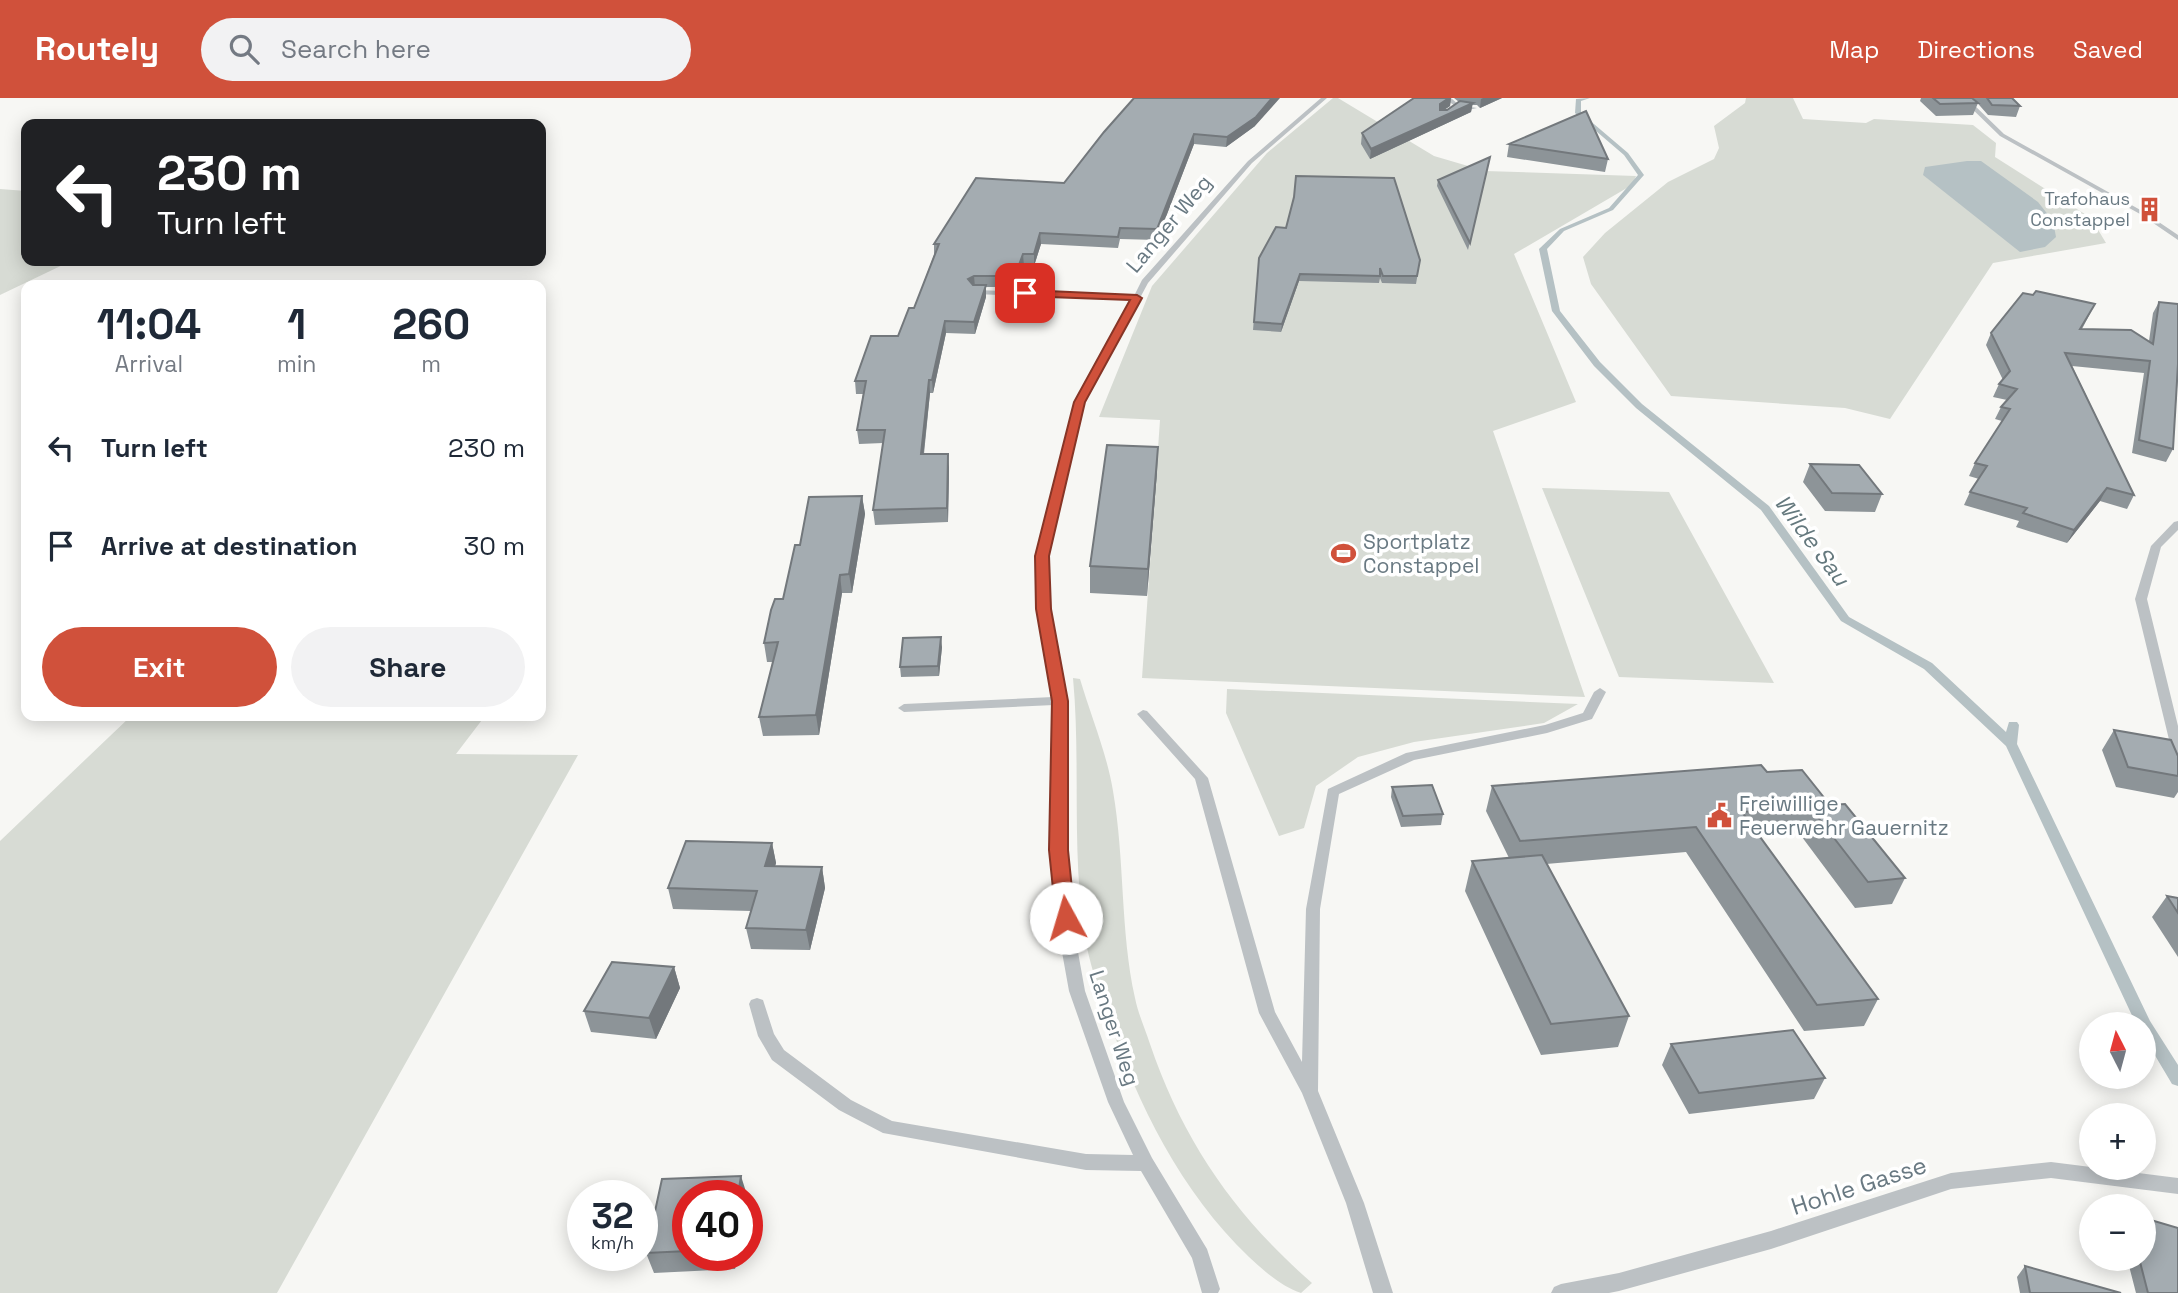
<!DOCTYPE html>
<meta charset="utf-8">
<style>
:root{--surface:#fff;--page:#f2f2f3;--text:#1f2937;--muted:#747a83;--accent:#d0513b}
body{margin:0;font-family:"Space Grotesk",sans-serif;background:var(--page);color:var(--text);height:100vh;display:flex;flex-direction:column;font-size:26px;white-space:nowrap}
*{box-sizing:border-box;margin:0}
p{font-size:23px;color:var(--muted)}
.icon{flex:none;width:38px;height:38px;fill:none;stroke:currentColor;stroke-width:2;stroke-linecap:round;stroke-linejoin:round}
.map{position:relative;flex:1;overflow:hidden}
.details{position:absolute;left:21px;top:182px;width:525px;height:441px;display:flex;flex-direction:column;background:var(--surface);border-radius:14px;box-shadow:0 4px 18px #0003}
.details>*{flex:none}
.top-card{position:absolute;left:21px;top:21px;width:525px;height:147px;border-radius:14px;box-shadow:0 4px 18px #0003;background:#202124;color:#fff;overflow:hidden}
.needle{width:46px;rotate:354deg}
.tools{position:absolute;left:2079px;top:914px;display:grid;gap:14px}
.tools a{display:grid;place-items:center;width:77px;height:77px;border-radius:50%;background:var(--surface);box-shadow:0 4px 18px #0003;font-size:35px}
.speed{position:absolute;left:567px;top:1082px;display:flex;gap:14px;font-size:35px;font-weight:700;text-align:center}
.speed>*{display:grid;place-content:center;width:91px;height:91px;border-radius:50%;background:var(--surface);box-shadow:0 4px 18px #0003;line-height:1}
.speed small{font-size:18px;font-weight:400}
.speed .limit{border:10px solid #d22;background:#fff;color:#111}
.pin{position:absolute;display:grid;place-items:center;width:60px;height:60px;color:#fff;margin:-30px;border-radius:14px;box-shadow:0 4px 10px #0006}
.me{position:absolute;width:77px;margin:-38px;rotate:354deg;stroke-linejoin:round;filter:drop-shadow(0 0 5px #0008)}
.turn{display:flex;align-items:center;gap:24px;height:147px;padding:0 21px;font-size:32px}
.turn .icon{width:91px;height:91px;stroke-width:2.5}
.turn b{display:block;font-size:49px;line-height:60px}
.eta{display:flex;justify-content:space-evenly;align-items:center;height:119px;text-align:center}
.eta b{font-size:42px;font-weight:600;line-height:49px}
.action{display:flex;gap:14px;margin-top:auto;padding:14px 21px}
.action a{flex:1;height:80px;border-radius:42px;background:var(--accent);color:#fff;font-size:28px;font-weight:600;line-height:80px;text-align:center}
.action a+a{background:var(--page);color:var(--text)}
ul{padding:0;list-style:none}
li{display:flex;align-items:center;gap:21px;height:98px;padding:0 21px}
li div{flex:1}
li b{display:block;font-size:26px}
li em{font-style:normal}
header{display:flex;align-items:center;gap:42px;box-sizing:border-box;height:98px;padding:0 35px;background:var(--accent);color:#fff}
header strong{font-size:33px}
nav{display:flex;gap:38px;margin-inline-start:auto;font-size:24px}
.search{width:490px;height:63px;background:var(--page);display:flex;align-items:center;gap:18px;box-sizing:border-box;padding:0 24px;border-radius:38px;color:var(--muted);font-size:26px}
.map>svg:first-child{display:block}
</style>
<header>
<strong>Routely</strong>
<div class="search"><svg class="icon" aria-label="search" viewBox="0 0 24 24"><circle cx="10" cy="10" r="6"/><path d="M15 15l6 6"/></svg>Search here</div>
<nav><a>Map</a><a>Directions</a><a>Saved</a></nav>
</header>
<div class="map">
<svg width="2178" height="1195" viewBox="0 0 2178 1195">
<rect width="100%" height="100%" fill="#f7f7f4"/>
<path fill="#d7dbd4" d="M1333,0H1338L1434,58L1485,73L1636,78L1632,87L1514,156L1576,304L1493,333L1585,599L1142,580L1160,322L1099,319L1152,188L1267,55Z
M1746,0H1793L1803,21L1866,25L1874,21L1973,27L1996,45L1995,59L2091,120L2106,145L1993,165L1890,321L1845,310L1671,298L1591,186L1583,159L1605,135L1668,84L1714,61L1719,50L1714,28L1745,5Z
M0,91L26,93V163H71L0,197Z
M1542,390L1669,394L1774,585L1619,579Z
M1073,580L1080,581C1091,618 1107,656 1113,693C1125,762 1120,832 1135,900C1138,915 1145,931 1150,946C1183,1043 1235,1118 1312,1185L1301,1195C1282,1189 1264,1173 1249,1159C1179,1092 1135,1001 1105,910C1097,887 1089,863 1085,839C1071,754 1081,665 1073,580Z
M1227,591L1578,606L1544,625L1414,644L1358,659L1316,688L1304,730L1279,738L1226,615Z
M131,618H485L456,656L578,657L277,1195H0V743Z"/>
<path fill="#b5c1c4" d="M1967,63H1981L2038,104L2053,123L2056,139L2045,149L2020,154L1923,77L1925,69Z"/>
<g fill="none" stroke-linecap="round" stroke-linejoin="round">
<path fill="#b5c1c4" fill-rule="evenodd" d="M1590,0L1581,3V15L1628,55L1644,77L1613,112L1564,133L1547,151L1560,213L1600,264L1642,306L1769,408L1849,519L1932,565L2006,634L2009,624H2017L2019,627L2017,646L2150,923L2178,967V988L2172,986L2144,939V926H2136L2006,648L1924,571L1841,523L1761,412L1636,310L1594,268L1552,213L1539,151L1560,131L1609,110L1638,77L1624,57L1575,15L1576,1Z"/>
<path fill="#bcc1c4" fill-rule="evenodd" d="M1321,0H1327L1252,65L1148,185L1084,304L1047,458L1050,511L1066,603V752L1076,843L1085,893L1124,1004L1152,1060L1207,1151L1220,1191L1218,1195H1202L1192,1160L1141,1073L1086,1072L883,1035L839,1012L772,962L758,938L749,906L751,902L757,900L763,902L774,936L784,952L851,1002L892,1023L1086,1056L1133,1057L1108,1004L1069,893L1060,843L1052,752L1054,607L904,614L898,610L904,606L1053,599L1038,511L1037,458L1076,304L1131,202L975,196L971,194L975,192L1134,198L1142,182L1248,63Z
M1445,0H1451L1459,7L1477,10C1465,14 1454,9 1445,0Z
M1965,0H1971L1970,3L2004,36L2144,114L2178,137V142L2140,116L2000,38L1965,4Z
M2178,423V432L2161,449L2147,501L2178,628V658L2172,654L2135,501L2151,448L2174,424Z
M1600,590L1606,594L1592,621L1547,635L1414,662L1339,696L1320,811L1318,993L1364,1105L1393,1195H1373L1346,1105L1302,995L1259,915L1195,681L1137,616L1143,612L1147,613L1208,680L1275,914L1302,964L1306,811L1328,691L1406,655L1545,627L1583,615L1594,594Z
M2051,1064L2178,1080V1096L2051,1080L1951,1091L1771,1151L1619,1193L1609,1195H1551L1554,1189L1561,1186L1619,1175L1771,1133L1951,1075Z"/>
</g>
<path fill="#8d9498" d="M1414,0H1451L1450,8L1444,12H1447L1459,4L1454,0H1502L1480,10L1477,7H1472L1471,14L1370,61L1361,46L1362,35Z
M1921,0H1972L1978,5L1973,17L1936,18L1920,3Z
M1973,0H2012L2020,8L2016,19L1988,17Z
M1255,28L1226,49L1194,46L1157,142L1120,141L1118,150L1041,146L1034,168H1024L1016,189H986V199L975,236L946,235L933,295H930L924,356L949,369L948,424L875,427L873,412L883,345L859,346L857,332L863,296H856L855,283L898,238L914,210L934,157V146L1064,85L1104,34Z
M1509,46L1608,61L1605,74L1507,59Z
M1490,59L1468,152L1437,88L1438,82Z
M1259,160L1420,162L1416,186L1382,185L1380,180L1379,185L1299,183L1281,234L1253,232Z
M2159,204L2178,206V275L2173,351L2166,364L2132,355L2144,275L2072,268L2134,397L2127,411L2100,403L2067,445L2016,429L2019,423L1964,407L1970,394L1979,381L1969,378L1975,365L2002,323L1995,321L2001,309L2007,302L1993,299L1999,286L2003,282L1986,247L1991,235L2095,206L2082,231L2149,243L2153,215Z
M1810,366L1882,396L1875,414L1825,413L1803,384Z
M1157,374L1147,498L1090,495V468Z
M862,398L865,416L852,495H842L819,637L763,638L759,619L773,564H767L764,545L783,501L800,447Z
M942,549L939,578L901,579L900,569Z
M2114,632L2178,658V694L2174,700L2116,689L2102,652Z
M1767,674L1830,707L1905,780L1892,806L1855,810L1799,735L1759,738L1878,901L1864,928L1804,933L1686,754L1546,766L1629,918L1618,949L1541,957L1465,793L1472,763L1509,760L1486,713L1492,688Z
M1392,689L1443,716L1441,727L1401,729L1391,699Z
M772,745L776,765L775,768L822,769L825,790L810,852L751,851L746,830L751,813L673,811L668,790Z
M2167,798L2178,800V859L2152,819Z
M674,869L680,890L656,941L591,934L584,913Z
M1671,946L1825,980L1814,1001L1689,1016L1662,967Z
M688,1097V1157H737L735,1171L654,1175L646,1155Z
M2127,1160H2144L2178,1195H2136Z
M2025,1168L2121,1195H2020L2017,1179Z"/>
<path fill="#73787c" d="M1272,0H1280L1255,28L1226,49L1227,39Z
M1449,0H1451L1450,8L1438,16L1440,6Z
M1483,0H1502L1480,10L1481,1Z
M1473,5L1471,14L1370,61L1371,51Z
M1194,36V46L1157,142V131Z
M1040,135L1041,146L1034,168V156Z
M1023,156L1024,168L1016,189L1015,178Z
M1300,176L1299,183L1281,234L1282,226Z
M974,178L975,189L968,181Z
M986,187V199L975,236L974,224Z
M945,223L946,235L933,295L932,282Z
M929,282L930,295L922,370L921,356Z
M1158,349L1157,374L1147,498L1148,471Z
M948,356L949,369L948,424L947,410Z
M2107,390L2100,403L2067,445L2074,432Z
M862,398L865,416L852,495L849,476Z
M840,477L842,495L819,637L816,617Z
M941,539L942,549L939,578L938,568Z
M772,745L776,765L769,789L765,768Z
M822,769L825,790L810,852L806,832Z
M674,869L680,890L656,941L649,920Z
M741,1078L747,1097H738Z
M730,1157H737L735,1171Z"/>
<path fill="#a4acb1" stroke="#73787c" stroke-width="2" d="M1134,0H1272L1256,19L1227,39L1194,36L1157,131L1120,130L1118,139L1040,135L1034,156H1023L1015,178H974L968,181L973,187H986L974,224L945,223L932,282H929L921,356H948L947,410L873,412L885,332H857L866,283H855L871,238H898L909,210H914L939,146H934L976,80L1064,85L1104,34Z
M1414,0H1449L1440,6V12H1447L1460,3L1473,5L1371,51L1362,35Z
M1933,0H1972L1978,5L1940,6Z
M1987,0H2012L2020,8L1992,7Z
M1586,13L1608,61L1509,46Z
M1490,59L1470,145L1438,82Z
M1296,78L1394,80L1420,162L1417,178H1383L1380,170V178L1300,176L1282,226L1254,224L1259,160L1276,129L1286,130L1294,99Z
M2036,193L2095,206L2080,231L2131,232L2153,246L2159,204L2178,206V266L2173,351L2139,342L2150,263L2065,255L2134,397L2107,390L2074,432L2023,415L2027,410L1970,394L1987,368L1975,365L2010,311L2001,309L2017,291L1999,286L2010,273L1991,235L2023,195L2033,197Z
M1107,347L1158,349L1148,471L1090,468Z
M1810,366L1859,367L1882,396L1832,395Z
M862,398L849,476L840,477L816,617L759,619L778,544L764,545L771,512L775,501H783L795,447H800L809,399Z
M941,539L938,568L900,569L903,540Z
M2114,632L2171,642L2178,658V678L2128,669Z
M1761,667L1767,674L1802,672L1830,707L1845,706L1905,780L1868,784L1810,709L1742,714L1878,901L1817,907L1696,729L1520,743L1492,688Z
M1432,687L1443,716L1403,718L1392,689Z
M686,743L772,745L765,768L822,769L806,832L746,830L757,793L668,790Z
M1542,757L1629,918L1551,926L1472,763Z
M2167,798L2178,800V815Z
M612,864L674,869L649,920L584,913Z
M1793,932L1825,980L1699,995L1671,946Z
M741,1078L738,1097H688V1153L646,1155L662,1081Z
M2144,1120L2178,1130V1195H2148L2139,1160H2144Z
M2025,1168L2121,1195H2030Z"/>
<path fill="#d0513b" stroke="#873526" stroke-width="2" d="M1025,192L1137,197L1142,200L1085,304L1049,458L1051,511L1068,603V752L1075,820L1072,825H1059L1056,820L1049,752L1052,603L1036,511L1035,458L1074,304L1130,202L1022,198L1020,195Z"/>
<defs>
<symbol id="building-bare" viewBox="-9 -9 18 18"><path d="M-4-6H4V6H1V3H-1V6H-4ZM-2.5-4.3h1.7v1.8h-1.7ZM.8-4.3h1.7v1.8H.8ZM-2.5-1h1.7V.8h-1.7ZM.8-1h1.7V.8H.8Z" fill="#d0513b" stroke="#fff" stroke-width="2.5" paint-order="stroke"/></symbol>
<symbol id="stadium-bare" viewBox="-9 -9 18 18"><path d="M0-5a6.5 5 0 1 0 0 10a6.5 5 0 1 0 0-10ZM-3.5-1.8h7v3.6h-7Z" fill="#d0513b" stroke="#fff" stroke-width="2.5" paint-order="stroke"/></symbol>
<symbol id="civic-bare" viewBox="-9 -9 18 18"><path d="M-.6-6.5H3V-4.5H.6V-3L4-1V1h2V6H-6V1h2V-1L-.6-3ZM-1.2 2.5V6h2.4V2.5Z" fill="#d0513b" stroke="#fff" stroke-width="2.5" paint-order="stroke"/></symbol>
</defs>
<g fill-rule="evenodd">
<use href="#building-bare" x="2132" y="94" width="35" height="35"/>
<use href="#stadium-bare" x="1326" y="438" width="35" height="35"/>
<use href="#civic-bare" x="1702" y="700" width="35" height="35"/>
</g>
<g text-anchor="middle" stroke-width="7" stroke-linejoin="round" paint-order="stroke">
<g font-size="18" fill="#697982" stroke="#fff" text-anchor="end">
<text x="2130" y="107">Trafohaus<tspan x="2130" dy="21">Constappel</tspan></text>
</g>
<g font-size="21" fill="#697982" stroke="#fff">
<text transform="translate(1169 126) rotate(-50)" y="7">Langer Weg</text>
<text transform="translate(1114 930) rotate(72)" y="7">Langer Weg</text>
</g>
<g font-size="21" fill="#697982" stroke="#fff" text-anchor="start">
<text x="1363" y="451">Sportplatz<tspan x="1363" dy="24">Constappel</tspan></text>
<text x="1739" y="713">Freiwillige<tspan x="1739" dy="24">Feuerwehr Gauernitz</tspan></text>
</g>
<g font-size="23" font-style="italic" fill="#65797e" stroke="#fff">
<text transform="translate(1812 442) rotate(53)" y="8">Wilde Sau</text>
</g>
<g font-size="24" fill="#697982" stroke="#fff">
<text transform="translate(1859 1088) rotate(-18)" y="8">Hohle Gasse</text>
</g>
</g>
</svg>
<div class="tools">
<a><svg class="needle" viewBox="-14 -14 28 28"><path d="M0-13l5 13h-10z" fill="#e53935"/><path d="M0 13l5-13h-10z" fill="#747a83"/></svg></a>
<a>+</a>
<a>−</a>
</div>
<div class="speed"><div>32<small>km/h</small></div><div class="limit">40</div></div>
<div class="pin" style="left:1025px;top:195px;background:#d93025"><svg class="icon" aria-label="arrive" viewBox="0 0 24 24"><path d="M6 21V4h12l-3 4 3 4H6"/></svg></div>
<svg class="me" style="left:1066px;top:820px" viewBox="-20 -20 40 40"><circle r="19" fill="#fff"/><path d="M0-13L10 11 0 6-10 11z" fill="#d0513b"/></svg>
<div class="top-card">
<div class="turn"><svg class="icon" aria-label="left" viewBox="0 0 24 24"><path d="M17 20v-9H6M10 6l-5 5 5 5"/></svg><div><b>230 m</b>Turn left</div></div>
</div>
<section class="details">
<div class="eta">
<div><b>11:04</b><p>Arrival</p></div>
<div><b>1</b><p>min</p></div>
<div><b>260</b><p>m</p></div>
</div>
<ul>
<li><svg class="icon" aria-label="left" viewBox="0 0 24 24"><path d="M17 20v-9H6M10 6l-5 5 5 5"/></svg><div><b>Turn left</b></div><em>230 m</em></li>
<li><svg class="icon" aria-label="arrive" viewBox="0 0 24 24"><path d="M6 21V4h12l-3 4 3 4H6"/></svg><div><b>Arrive at destination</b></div><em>30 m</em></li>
</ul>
<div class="action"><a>Exit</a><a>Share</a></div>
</section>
</div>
